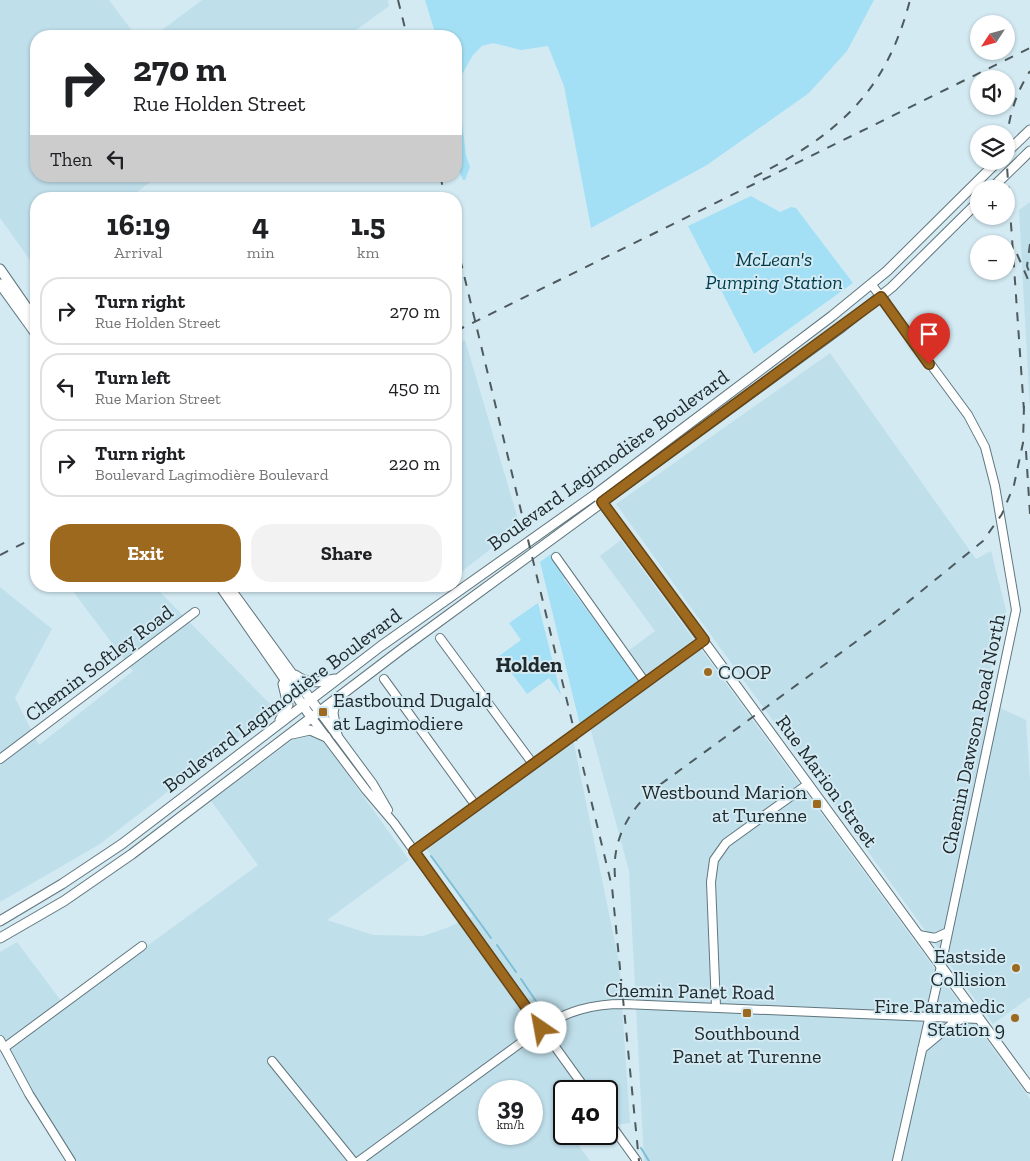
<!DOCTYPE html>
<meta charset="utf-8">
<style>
:root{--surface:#fff;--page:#f2f2f2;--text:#202124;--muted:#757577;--line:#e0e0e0;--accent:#9c691f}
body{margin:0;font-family:"Zilla Slab",serif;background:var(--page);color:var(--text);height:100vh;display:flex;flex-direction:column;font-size:19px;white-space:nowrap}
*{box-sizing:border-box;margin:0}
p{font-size:16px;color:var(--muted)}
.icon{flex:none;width:28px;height:28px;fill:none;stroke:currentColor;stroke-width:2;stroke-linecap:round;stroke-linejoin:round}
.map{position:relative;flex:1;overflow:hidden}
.sheet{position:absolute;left:30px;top:192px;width:432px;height:400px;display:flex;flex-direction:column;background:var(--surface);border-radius:20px;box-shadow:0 1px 4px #0004}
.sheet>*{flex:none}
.hud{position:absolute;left:30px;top:30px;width:432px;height:152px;border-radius:20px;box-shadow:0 1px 4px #0004;background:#fff;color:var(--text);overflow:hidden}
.needle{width:32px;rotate:234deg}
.controls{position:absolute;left:970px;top:15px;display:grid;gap:10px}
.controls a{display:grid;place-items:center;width:45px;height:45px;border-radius:50%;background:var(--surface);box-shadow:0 1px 4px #0004;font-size:25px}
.speed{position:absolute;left:478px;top:1080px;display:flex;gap:10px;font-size:25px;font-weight:700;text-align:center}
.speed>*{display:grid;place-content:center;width:65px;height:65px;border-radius:50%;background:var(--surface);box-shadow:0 1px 4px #0004;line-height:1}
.speed small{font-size:12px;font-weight:400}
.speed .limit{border:2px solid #111;border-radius:8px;background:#fff;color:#111}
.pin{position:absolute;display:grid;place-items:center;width:42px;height:42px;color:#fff;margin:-51px -21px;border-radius:50% 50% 50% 0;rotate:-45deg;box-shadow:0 0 5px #0007}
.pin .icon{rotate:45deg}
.me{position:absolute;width:55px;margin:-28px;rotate:327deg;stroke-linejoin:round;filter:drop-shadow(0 0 4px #0008)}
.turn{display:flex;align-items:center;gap:18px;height:105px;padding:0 20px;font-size:22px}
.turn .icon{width:65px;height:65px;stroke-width:2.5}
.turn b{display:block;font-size:35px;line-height:42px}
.then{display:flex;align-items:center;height:48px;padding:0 20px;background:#0003;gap:10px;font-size:19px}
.eta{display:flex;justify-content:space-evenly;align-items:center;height:85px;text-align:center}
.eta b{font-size:30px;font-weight:700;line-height:35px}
.cta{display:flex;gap:10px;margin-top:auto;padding:10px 20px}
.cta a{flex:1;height:58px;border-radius:20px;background:var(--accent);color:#fff;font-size:20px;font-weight:700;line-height:58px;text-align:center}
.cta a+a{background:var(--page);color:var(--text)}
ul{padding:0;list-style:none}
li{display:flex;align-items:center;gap:15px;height:68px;margin:0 10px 8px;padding:0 10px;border:2px solid var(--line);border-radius:20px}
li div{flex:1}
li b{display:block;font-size:19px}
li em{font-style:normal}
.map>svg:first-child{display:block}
</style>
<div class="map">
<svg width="1030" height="1161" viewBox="0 0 1030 1161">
<rect width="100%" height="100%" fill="#d3eaf3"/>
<path fill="#bfdfeb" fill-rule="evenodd" d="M0,0H109L136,36H36V176H158L128,199H36L35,267L0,218Z
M202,0H388L389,6L348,36H154Z
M1030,202V411L1019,210Z
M465,340L520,526L456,576V344Z
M830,353L976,559L991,551L1006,610L983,700L1026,720L1030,780V997L993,1024L616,504Z
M621,540L1030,1099V1161H644L629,871L590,727L651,683L628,651L655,631L600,556Z
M69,586H154L275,709L100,844L0,902V587L52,629L15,698L39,745L133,671Z
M310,733L323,740L409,860L327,920L373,935L423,936L449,927L473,916L425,847L573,739L619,962L630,1123L606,1126V1091H564V1134H596L579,1146L590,1161H69L0,1040V952L17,942L65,1006L258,865L211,801L295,738ZM489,1091H531V1134H489Z"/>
<path fill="#a4e0f5" d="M425,0H874L847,51L809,93L707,165L591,228L564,86L548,46L521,50L493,43L482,46L473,55L457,83L466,155L470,167L465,180H463L456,164V36H436Z
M751,196L780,212L791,207L796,208L853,283L754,354L688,226Z
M555,551L571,573L564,579L640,682L580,725L540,562Z
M538,603L561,695L549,678L527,694L499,656L521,640L509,623Z"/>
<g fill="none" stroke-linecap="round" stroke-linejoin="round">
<path stroke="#7ebfd5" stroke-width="2" d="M431,856L491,938
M497,945L516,972
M521,979L544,1013
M641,1148L649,1161"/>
<defs>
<path id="minor" d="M872,285L968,415L985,447L995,486L1016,610L941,966L897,1161
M556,557L645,682
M440,638L533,764
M384,679L476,806
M319,711L373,784L388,810
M311,717L366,790L394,823L587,1091
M0,759L195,612
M414,851L703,641
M919,935L935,938L948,932
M716,1007L711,882L714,860L726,843L808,784
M0,1040L29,1094L71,1161
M4,1048L142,946
M922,1049L952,1024L962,1019
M272,1061L353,1161
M606,1118L637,1161
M359,1161L541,1028C567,1011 592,1004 624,1004L979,1019"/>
<path id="major" d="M1006,153L1030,130
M991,189L1030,151
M0,269L36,321
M0,284L36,334
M599,498L1030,1088
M220,586L311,717
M228,586L319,711
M295,675C309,685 320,682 335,679
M336,698L333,713L337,735
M280,720L288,705L283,684
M292,734L310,730L326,737
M0,921L62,884L122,844L381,646L596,494L832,316L887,271L998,161
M0,938L64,901L132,854L403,648L842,327L892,287L979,201"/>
</defs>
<use href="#minor" stroke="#61767d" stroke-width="10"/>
<use href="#major" stroke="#61767d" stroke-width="11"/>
<use href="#minor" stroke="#fff" stroke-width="8"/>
<use href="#major" stroke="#fff" stroke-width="9"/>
<path stroke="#4d5a5e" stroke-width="2" stroke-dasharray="9 9" stroke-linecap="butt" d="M398,0L407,36
M440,176L446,199
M754,177C837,135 886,93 910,0
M456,242L612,887L639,1161
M1030,244L1027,266L1030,274
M1017,254L1030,284
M456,331L1030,48
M1024,411L1006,152C1007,122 1014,96 1030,71
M1026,451L1030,514
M0,555L36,537
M615,877C612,843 626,815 650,792L887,619L983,541L1002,514L1014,485L1023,443L1024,406"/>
</g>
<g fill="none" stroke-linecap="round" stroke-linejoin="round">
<defs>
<path id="route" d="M541,1028L414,851L704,640L602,502L881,297L929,364"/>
</defs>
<use href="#route" stroke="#654414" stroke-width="12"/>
<use href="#route" stroke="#9c691f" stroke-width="9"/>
</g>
<g fill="#9c691f" stroke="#d3eaf3" stroke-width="2">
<circle cx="708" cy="672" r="5"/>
<rect x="318" y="707" width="10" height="10" rx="2.5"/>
<rect x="812" y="799" width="10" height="10" rx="2.5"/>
<circle cx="1016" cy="968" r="5"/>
<rect x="742" y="1008" width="10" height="10" rx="2.5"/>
<circle cx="1015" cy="1018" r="5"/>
</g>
<g text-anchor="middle" stroke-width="4" stroke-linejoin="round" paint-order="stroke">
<g font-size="20" font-style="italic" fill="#003b4b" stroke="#d3eaf3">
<text x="774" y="266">McLean's<tspan x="774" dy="23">Pumping Station</tspan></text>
</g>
<g font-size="20" fill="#20292c" stroke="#d3eaf3">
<text transform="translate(608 460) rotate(-36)" y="7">Boulevard Lagimodière Boulevard</text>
<text transform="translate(99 663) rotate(-37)" y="7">Chemin Softley Road</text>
<text transform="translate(282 700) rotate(-37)" y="7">Boulevard Lagimodière Boulevard</text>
<text transform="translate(973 734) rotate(-78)" y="7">Chemin Dawson Road North</text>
<text transform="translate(827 781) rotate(54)" y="7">Rue Marion Street</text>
<text transform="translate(690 991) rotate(1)" y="7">Chemin Panet Road</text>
</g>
<g font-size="20" fill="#20292c" stroke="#d3eaf3" text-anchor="end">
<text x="718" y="679" text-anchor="start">COOP</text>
<text x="333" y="707" text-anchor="start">Eastbound Dugald<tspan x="333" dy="23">at Lagimodiere</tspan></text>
<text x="807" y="799">Westbound Marion<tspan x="807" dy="23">at Turenne</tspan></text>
<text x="1006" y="963">Eastside<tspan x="1006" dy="23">Collision</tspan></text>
<text x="1005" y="1013">Fire Paramedic<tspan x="1005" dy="23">Station 9</tspan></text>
<text x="747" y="1040" text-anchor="middle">Southbound<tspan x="747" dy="23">Panet at Turenne</tspan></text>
</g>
<g font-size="21" font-weight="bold" fill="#20292c" stroke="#d3eaf3">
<text x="529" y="672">Holden</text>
</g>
</g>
</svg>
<div class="controls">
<a><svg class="needle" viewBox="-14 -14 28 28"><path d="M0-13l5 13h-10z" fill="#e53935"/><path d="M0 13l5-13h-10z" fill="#757577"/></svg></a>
<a><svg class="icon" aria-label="sound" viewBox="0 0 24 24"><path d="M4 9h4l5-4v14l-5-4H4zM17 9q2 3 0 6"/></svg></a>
<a><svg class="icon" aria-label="layers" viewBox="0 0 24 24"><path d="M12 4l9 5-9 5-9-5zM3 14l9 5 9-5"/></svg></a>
<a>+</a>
<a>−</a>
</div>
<div class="speed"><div>39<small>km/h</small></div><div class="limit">40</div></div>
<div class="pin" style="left:929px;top:364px;background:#d93025"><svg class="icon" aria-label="arrive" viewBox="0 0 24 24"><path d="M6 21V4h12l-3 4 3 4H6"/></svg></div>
<svg class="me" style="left:541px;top:1028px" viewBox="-20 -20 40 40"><circle r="19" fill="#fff"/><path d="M0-13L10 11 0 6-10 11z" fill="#9c691f"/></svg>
<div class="hud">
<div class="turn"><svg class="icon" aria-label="right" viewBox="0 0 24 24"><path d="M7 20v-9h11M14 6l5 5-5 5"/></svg><div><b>270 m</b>Rue Holden Street</div></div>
<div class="then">Then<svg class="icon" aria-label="left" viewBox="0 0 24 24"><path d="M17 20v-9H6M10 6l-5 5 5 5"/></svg></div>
</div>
<section class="sheet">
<div class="eta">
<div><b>16:19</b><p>Arrival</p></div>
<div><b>4</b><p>min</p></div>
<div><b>1.5</b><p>km</p></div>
</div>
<ul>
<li><svg class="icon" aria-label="right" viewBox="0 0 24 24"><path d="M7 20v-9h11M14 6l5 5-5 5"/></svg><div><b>Turn right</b><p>Rue Holden Street</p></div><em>270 m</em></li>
<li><svg class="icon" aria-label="left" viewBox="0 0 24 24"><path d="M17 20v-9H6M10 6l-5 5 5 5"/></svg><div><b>Turn left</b><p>Rue Marion Street</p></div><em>450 m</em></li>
<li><svg class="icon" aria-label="right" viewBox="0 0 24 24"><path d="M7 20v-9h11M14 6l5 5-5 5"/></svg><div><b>Turn right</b><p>Boulevard Lagimodière Boulevard</p></div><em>220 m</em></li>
</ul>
<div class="cta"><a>Exit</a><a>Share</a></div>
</section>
</div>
